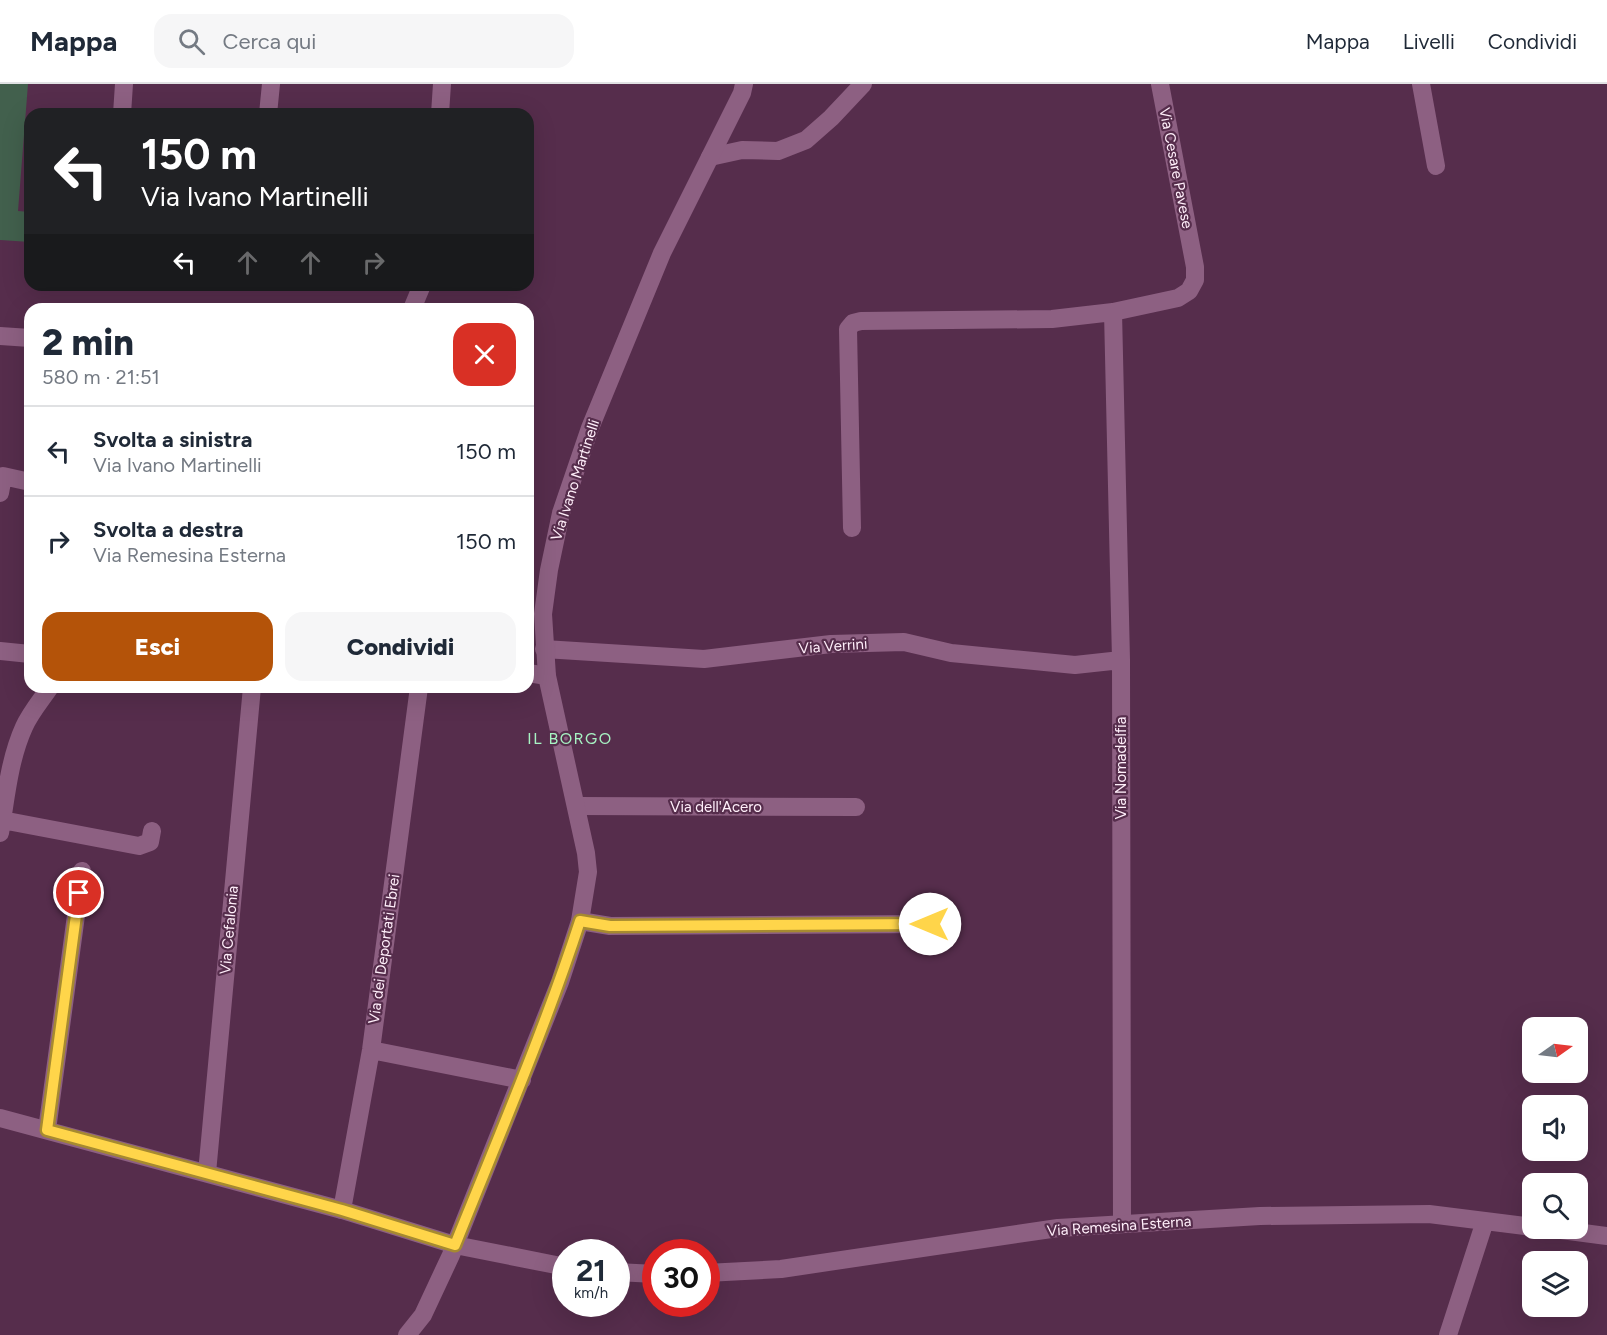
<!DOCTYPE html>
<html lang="it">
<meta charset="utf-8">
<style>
:root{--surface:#fff;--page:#f6f6f7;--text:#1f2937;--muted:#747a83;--line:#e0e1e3;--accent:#b45309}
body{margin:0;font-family:Figtree,sans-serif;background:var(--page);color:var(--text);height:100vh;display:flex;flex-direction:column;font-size:22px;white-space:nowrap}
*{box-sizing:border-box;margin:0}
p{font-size:20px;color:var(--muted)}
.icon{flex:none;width:33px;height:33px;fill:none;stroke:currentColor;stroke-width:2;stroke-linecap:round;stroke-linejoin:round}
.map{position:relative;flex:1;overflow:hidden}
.sheet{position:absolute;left:24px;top:219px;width:510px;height:390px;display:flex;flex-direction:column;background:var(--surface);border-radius:18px;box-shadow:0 6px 24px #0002}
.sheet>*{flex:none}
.banner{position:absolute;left:24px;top:24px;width:510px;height:183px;border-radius:18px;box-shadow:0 6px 24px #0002;background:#202124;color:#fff;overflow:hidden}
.needle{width:39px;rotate:76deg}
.controls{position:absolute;left:1522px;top:933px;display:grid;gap:12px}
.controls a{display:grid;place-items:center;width:66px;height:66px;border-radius:12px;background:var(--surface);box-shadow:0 6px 24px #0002;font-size:30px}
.speed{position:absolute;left:552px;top:1155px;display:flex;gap:12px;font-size:30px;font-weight:700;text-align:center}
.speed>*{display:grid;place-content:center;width:78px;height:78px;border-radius:50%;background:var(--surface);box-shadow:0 6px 24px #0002;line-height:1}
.speed small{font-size:15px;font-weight:400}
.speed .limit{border:9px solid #d22;background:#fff;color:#111}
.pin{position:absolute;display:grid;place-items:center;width:51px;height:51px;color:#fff;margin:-26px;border:3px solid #fff;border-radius:50%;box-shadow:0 2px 6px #0007}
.me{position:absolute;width:66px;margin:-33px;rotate:270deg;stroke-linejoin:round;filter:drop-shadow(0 0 4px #0008)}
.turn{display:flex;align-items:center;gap:21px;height:126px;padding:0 18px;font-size:27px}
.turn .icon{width:78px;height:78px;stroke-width:2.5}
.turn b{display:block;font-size:42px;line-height:51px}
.lanes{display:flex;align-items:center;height:57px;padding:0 18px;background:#0003;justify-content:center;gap:30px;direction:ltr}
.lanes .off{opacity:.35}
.round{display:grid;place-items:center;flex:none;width:63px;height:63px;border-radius:18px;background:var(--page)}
.headline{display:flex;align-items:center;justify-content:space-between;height:102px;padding:0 18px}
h1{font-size:36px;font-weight:800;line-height:45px}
.cta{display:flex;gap:12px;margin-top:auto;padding:12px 18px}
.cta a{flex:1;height:69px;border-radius:18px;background:var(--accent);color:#fff;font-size:24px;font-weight:800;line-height:69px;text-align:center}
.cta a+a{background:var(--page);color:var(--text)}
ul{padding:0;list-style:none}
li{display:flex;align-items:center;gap:18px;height:90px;padding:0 18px;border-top:2px solid var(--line)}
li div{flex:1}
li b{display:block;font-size:22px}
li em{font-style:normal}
header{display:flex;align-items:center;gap:36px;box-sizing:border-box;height:84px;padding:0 30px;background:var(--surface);border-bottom:2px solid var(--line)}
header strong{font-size:28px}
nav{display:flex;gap:33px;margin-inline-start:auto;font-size:21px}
.search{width:420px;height:54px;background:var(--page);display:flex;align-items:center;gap:15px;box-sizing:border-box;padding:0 21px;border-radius:18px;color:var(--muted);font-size:22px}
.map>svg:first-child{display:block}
</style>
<header>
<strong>Mappa</strong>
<div class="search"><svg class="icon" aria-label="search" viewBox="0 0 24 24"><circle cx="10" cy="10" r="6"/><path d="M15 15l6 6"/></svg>Cerca qui</div>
<nav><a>Mappa</a><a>Livelli</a><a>Condividi</a></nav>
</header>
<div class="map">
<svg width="1607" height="1251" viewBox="0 0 1607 1251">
<rect width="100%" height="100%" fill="#562d4c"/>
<path fill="#42604d" d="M0,0H28L18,127L30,128V158L0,156Z"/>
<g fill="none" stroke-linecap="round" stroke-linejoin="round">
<path stroke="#8d6082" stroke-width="18" d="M1421,0L1436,82
M122,30L124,0
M268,30L271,0
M440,30L442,0
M710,73L742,66L778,67L806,56L831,34L863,0
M412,225L422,201
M1113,228L1121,576L1122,1140
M0,252L30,254
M0,409L3,392L30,398
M852,444L848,245L853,239L861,237L1052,235L1113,228L1178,214L1189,207L1195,196V183L1160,0
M544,565L704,575L831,560L904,558L951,569L1075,581L1121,576
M0,567L30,570
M528,589L547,592
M577,722L856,723
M2,736L139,762L150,758L152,747
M0,749C6,714 9,676 24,643C30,629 42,615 50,603
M580,837L610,842L930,840
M371,966L522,996
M47,1046L82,787
M207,1089L252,603
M342,1126L371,966L419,603"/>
<path stroke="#8d6082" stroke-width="18" d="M0,1034L342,1126L455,1161L566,1183
M1546,1144L1607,1152
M616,1188L656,1190
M706,1189L781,1185L1058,1144L1260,1132L1429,1130L1533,1143
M407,1251L423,1231L451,1171L560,898L580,837L588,788L586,769L547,592L543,530L549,486L561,429L590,344L662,169L742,9L744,0
M1448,1251L1485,1137"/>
</g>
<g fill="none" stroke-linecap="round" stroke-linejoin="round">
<defs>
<path id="route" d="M79,809L47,1046L342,1126L455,1161C498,1054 544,947 580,837L610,842L930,840"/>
</defs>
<use href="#route" stroke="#a68a30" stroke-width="15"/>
<use href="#route" stroke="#ffd54a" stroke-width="10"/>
</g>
<g text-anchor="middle" stroke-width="4.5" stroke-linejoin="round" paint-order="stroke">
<g font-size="15" fill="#ffeffa" stroke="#562d4c">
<text transform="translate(1176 84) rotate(79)" y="5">Via Cesare Pavese</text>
<text transform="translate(575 396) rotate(-72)" y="5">Via Ivano Martinelli</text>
<text transform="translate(833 562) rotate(-4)" y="5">Via Verrini</text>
<text transform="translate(1121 684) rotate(-90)" y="5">Via Nomadelfia</text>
<text x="716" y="728">Via dell'Acero</text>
<text transform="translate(229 846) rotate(-85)" y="5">Via Cefalonia</text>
<text transform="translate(384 865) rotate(-82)" y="5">Via dei Deportati Ebrei</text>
<text transform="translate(1119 1142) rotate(-4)" y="5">Via Remesina Esterna</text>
</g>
<g font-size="16" letter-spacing="1.5" fill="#a7f3c3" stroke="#562d4c">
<text x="570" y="660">IL BORGO</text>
</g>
</g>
</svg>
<div class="controls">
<a><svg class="needle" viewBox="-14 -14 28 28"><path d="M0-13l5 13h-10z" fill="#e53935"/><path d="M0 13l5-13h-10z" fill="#747a83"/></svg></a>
<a><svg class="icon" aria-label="sound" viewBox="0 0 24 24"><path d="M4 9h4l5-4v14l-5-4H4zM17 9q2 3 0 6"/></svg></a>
<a><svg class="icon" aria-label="search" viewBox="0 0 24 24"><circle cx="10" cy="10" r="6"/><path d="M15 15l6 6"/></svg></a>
<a><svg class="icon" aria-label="layers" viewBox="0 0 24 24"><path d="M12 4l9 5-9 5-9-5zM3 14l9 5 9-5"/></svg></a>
</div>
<div class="speed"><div>21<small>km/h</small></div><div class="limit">30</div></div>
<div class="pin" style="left:79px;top:809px;background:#d93025"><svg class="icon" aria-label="arrive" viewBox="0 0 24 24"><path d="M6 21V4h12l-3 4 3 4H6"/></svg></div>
<svg class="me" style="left:930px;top:840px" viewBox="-20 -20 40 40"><circle r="19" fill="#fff"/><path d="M0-13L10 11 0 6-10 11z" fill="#ffd54a"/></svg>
<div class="banner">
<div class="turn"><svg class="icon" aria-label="left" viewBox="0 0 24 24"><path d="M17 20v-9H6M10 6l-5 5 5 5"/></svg><div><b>150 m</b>Via Ivano Martinelli</div></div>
<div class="lanes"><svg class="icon" aria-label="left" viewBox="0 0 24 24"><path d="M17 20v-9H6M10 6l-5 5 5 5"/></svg><svg class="icon off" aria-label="ahead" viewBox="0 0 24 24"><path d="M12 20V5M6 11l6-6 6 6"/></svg><svg class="icon off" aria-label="ahead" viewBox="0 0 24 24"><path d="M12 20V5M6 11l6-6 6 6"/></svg><svg class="icon off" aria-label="right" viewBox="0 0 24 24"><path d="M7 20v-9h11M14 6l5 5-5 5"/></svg></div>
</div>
<section class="sheet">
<div class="headline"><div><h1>2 min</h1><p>580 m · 21:51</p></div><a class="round" style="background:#d93025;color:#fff"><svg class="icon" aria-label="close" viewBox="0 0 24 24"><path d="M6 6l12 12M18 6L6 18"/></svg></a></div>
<ul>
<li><svg class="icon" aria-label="left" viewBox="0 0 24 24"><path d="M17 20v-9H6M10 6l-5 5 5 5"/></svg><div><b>Svolta a sinistra</b><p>Via Ivano Martinelli</p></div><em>150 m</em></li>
<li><svg class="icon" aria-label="right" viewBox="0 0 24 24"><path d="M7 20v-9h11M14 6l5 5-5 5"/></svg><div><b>Svolta a destra</b><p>Via Remesina Esterna</p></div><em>150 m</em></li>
</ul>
<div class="cta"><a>Esci</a><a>Condividi</a></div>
</section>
</div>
